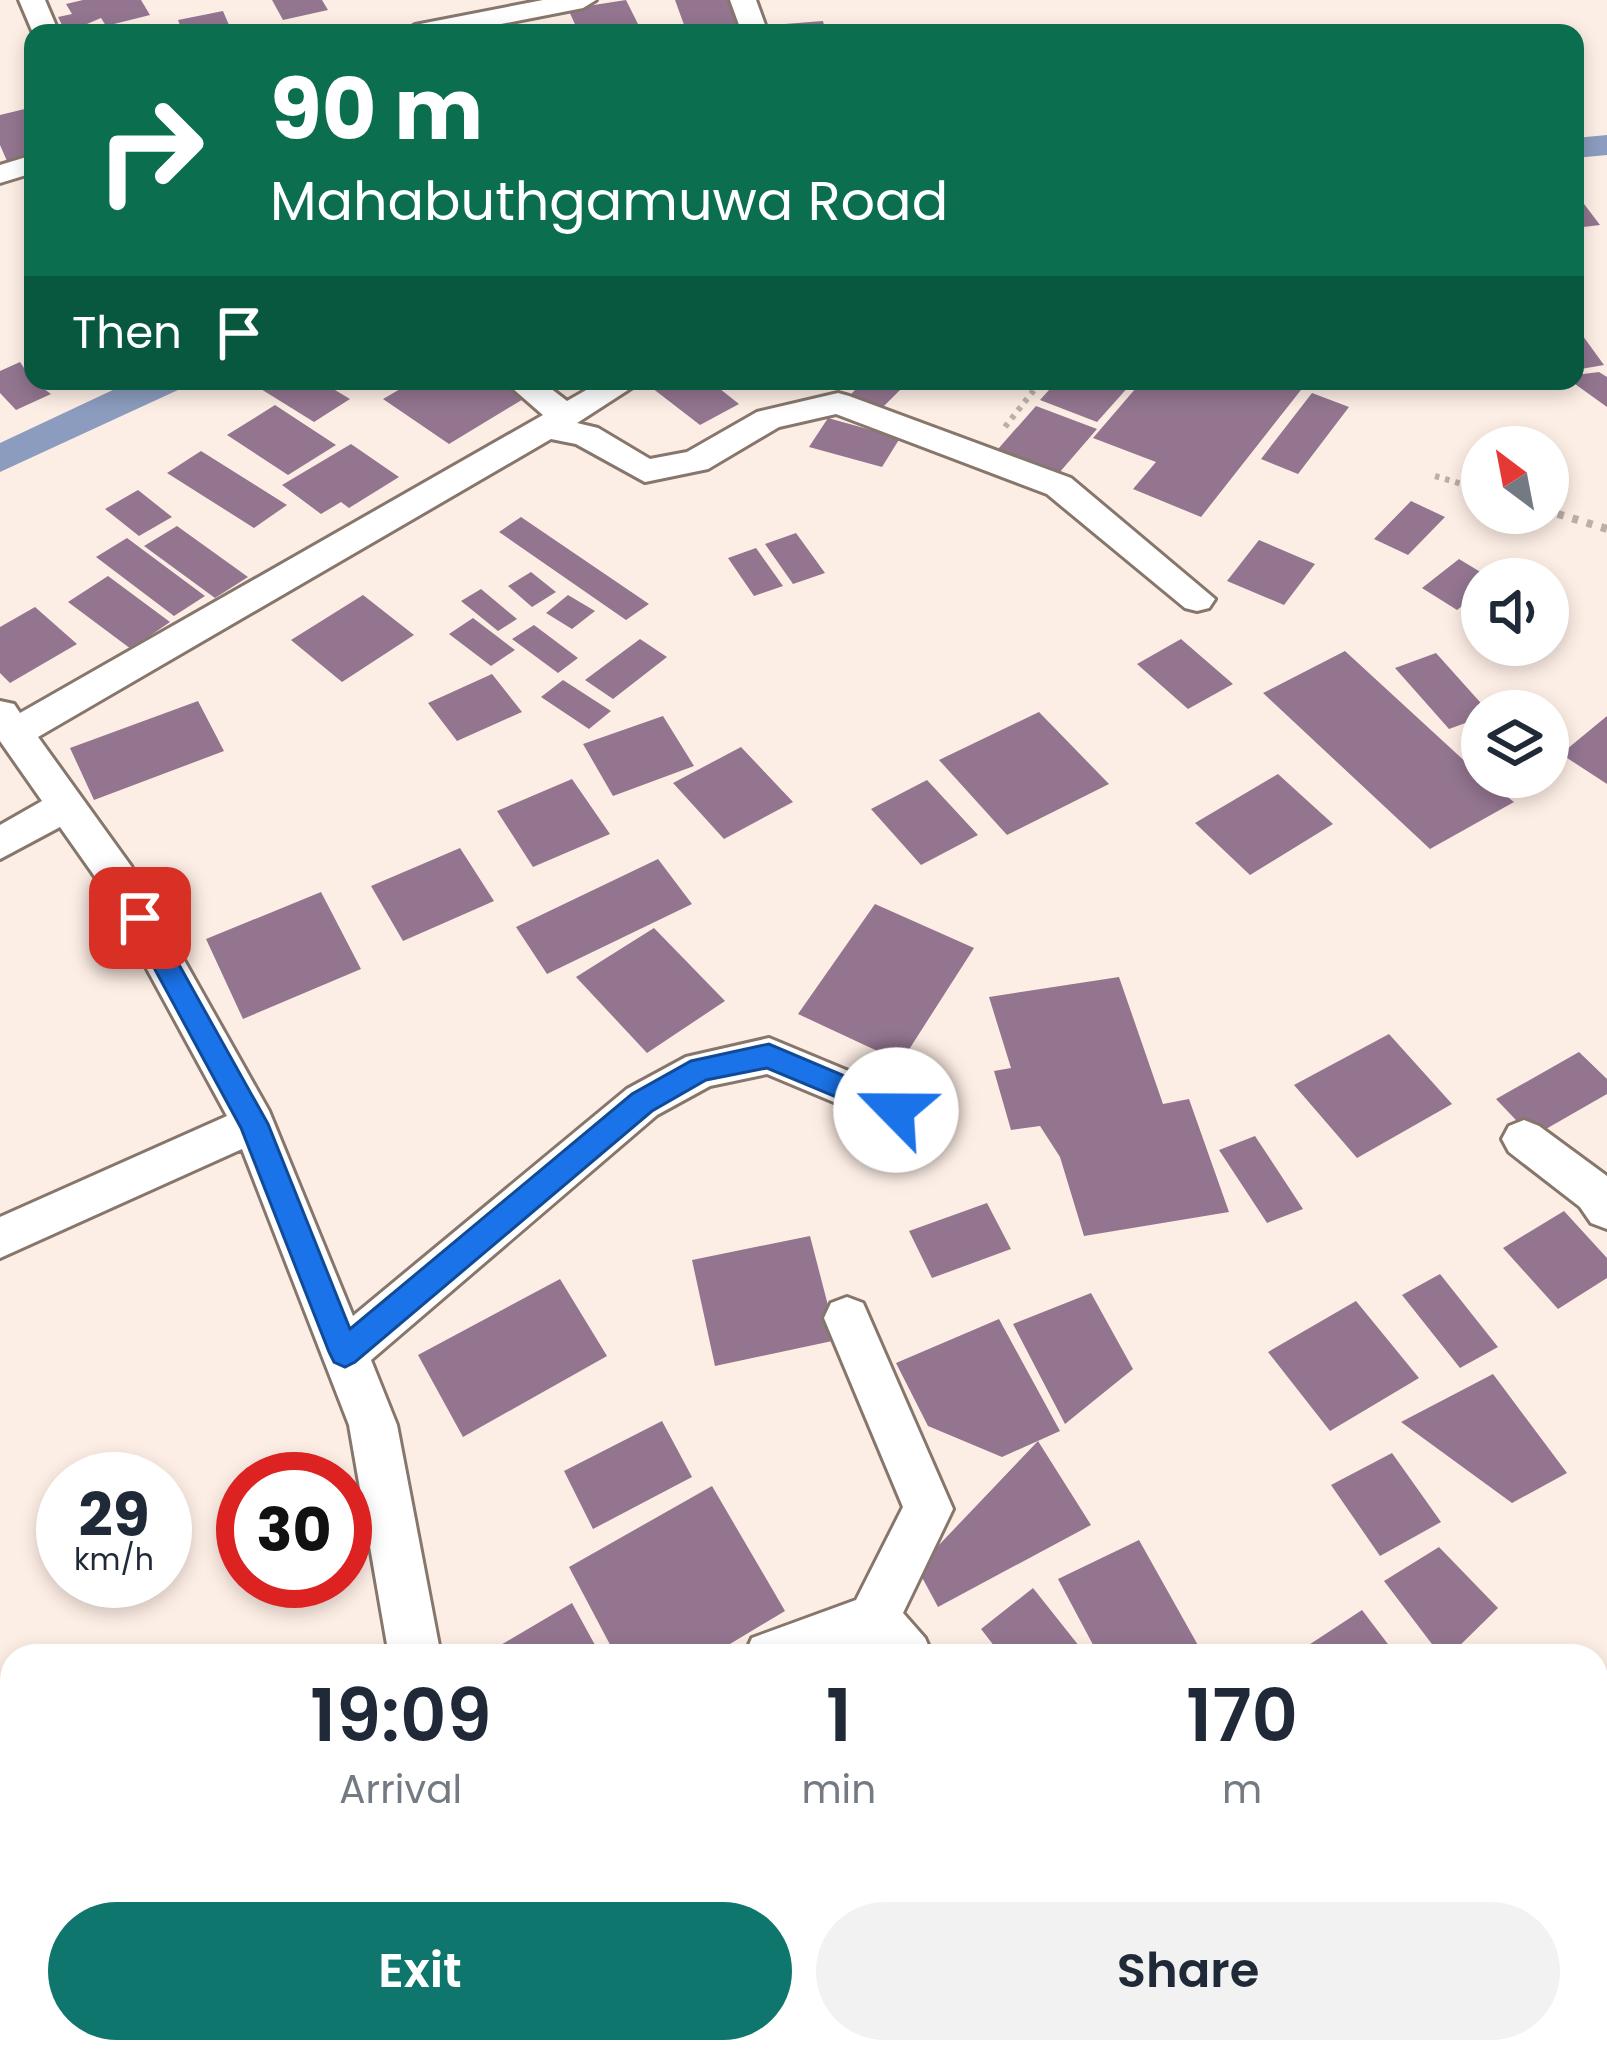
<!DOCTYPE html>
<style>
:root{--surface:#fff;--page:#f2f2f3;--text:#1f2937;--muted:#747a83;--accent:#0f766e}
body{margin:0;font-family:Poppins,sans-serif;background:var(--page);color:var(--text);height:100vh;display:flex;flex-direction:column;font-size:45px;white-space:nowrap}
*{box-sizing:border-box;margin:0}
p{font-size:39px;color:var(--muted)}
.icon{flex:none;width:66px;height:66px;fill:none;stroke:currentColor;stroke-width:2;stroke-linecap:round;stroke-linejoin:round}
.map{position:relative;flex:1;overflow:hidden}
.details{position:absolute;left:0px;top:1644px;width:1608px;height:420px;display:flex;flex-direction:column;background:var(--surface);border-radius:36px 36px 0 0;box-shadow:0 6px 18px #0003}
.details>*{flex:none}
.banner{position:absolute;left:24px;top:24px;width:1560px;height:366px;border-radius:24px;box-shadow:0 6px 18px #0003;background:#0b6e4f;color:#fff;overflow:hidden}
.needle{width:78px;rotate:328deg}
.fabs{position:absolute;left:1461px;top:426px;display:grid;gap:24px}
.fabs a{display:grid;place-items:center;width:108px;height:108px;border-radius:50%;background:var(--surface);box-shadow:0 6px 18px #0003;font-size:60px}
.speed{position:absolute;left:36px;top:1452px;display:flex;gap:24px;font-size:60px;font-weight:700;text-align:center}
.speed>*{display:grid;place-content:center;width:156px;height:156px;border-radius:50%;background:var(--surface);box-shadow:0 6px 18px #0003;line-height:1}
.speed small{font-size:30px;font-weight:400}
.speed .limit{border:18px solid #d22;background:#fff;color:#111}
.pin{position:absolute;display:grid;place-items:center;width:102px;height:102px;color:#fff;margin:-51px;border-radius:24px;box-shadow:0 6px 18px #0006}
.me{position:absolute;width:132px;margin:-66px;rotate:293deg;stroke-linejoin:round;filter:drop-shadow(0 0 9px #0008)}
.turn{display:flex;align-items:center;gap:42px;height:252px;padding:0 48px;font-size:54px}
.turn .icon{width:156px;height:156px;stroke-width:2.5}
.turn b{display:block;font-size:84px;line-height:102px}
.then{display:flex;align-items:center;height:114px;padding:0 48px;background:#0003;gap:24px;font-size:45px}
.eta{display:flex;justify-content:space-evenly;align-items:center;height:204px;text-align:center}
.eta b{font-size:72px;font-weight:600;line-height:84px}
.button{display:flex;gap:24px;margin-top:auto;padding:24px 48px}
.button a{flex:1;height:138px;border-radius:72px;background:var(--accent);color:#fff;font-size:48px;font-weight:600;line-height:138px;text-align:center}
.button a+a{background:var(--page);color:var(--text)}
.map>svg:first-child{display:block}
</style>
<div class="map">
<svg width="1607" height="2064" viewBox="0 0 1607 2064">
<rect width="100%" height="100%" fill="#fdeee5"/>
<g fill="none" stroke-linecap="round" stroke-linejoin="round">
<path fill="#8c9cbe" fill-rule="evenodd" d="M1607,135V155L1575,158V138Z
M132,381H183L178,390L0,472V443Z"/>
</g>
<path fill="#937590" d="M83,0H141L150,15L106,26L101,18L66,33L58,17L72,14L66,4Z
M272,0H322L328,10L283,20Z
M626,0L638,24L579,33L568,9Z
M675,0H728L739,28L687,33Z
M223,11L232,32L183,33L178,20Z
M823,21L826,33H774L772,25Z
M33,107V155L7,161L0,145V115Z
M1575,192L1600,225L1575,228Z
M1575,332H1580L1604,365L1575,370Z
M20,362L33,381L51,394L16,410L0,393V371Z
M1599,372L1607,377V407L1575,384V375Z
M248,381H320L350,399L314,422Z
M414,381H500L525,398L449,444L383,399Z
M643,381H710L739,404L700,425Z
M864,381H909L879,411L847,398Z
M1057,381H1121L1130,385L1097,422L1040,400Z
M1142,381H1308L1201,517L1133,489L1156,462L1093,438Z
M1312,393L1349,407L1298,474L1261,459Z
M275,405L336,445L288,475L227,435Z
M1036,406L1097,429L1059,473L998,449Z
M828,418L900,438L882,467L809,447Z
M351,444L399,477L349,508L341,502L321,514L282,485Z
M201,451L287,505L254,528L167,473Z
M138,490L172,517L139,536L105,509Z
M1411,501L1445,517L1408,555L1374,539Z
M521,517L649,604L626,620L499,532Z
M177,526L248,577L215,598L144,546Z
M796,533L825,573L793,584L765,544Z
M127,538L205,596L174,616L96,557Z
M1259,540L1315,564L1284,605L1227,581Z
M756,548L783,586L754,596L728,558Z
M1459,559L1492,579H1482V591L1457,610L1422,588Z
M531,572L556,592L532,607L508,586Z
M108,576L170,622L131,649L68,602Z
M481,589L517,619L498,631L461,601Z
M363,595L414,635L342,682L291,640Z
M568,595L595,611L572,629L546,613Z
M35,607L77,644L10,683L0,673V627Z
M473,618L515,650L491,666L449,634Z
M534,625L578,658L558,673L512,639Z
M640,639L667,657L613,699L585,680Z
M1181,639L1233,684L1188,709L1137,664Z
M1345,651L1482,777L1514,802L1430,849L1263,693Z
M1436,653L1488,711H1482V717L1449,729L1395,668Z
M492,674L522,712L457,741L428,703Z
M563,680L611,711L589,729L541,697Z
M198,701L224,751L94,800L70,748Z
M1039,712L1109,784L1007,835L939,760Z
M663,716L694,766L613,796L583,744Z
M1607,716V784L1561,754Z
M741,747L793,802L724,839L673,783Z
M1278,774L1333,824L1250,875L1195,823Z
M572,779L610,834L533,867L497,811Z
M927,780L978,835L921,865L871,809Z
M460,848L494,901L403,941L371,886Z
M658,859L692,904L547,974L516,927Z
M321,892L361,969L243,1019L206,939Z
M875,904L974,948L901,1062L798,1014Z
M654,928L725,1001L647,1053L576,977Z
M1119,977L1163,1104L1189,1099L1229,1212L1084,1236L1060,1157L1040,1126L1011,1130L994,1071L1011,1068L989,997Z
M1389,1034L1452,1104L1357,1158L1294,1085Z
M1579,1052L1607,1079V1094L1532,1137L1496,1099Z
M1255,1136L1303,1209L1267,1223L1219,1150Z
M987,1203L1011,1249L932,1278L909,1231Z
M1564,1211L1607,1258V1278L1558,1309L1503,1248Z
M810,1236L837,1340L715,1366L692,1260Z
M1440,1274L1498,1347L1460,1368L1402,1295Z
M560,1279L607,1356L463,1437L418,1355Z
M1091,1293L1133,1369L1065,1424L1013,1324Z
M1356,1301L1419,1378L1330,1431L1268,1352Z
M999,1319L1060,1431L1002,1457L928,1426L896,1363Z
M1493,1374L1567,1473L1512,1503L1401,1422Z
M662,1421L692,1477L593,1529L564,1471Z
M1038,1441L1091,1525L938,1607L917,1568Z
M1392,1453L1441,1522L1380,1556L1331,1485Z
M712,1486L785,1611L710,1656H616L569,1567Z
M1139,1540L1204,1656H1099L1058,1579Z
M1439,1547L1498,1608L1449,1656H1441L1384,1581Z
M1033,1588L1087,1656H1002L981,1629Z
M572,1603L601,1656H482Z
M1362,1610L1397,1656H1292Z
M1596,1668L1607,1676V1841L1596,1833Z
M88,2052H185L189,2064H67Z
M742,2052H795L803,2064H751Z
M812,2052H961L955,2064H815Z
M991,2052H1098L1093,2064H986Z
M1360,2052H1489L1493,2057L1485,2064H1368Z"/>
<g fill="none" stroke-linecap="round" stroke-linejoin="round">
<defs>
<path id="minor" d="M19,0H45L59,33H33Z
M543,0H596L583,8L455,33H402L415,25Z
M730,0H756L768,33H742Z
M33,155V173L0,183V165Z
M504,381H541L567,401L602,381H642L577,423L598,428L650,459L687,452L757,412L838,393L849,396L1071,478L1215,599L1209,608L1197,611L1185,608L1047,494L836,414L779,427L708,469L645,482L576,444L551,439L38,737L131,866L269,1111L353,1316L627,1089L686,1057L769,1038L911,1097L918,1110L911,1123L896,1128L767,1074L710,1086L657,1115L371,1360L397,1425L441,1656H389L349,1425L242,1149L0,1258V1217L227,1116L103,888L60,827L0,859V825L42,801L0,741V701L14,704L20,713L543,415Z
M1524,1120L1539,1126L1607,1176V1229L1591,1223L1580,1207L1509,1152L1502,1139L1509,1126Z
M847,1297L863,1303L953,1509L903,1613L925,1638L933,1656H872L865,1648L841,1656H744L752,1638L856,1600L903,1507L824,1318L831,1303Z
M1607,1917V1987L1596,1991V1922Z
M426,2052H484L483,2064H425Z
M1251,2052H1316L1321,2064H1256Z
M1512,2052H1572L1567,2064H1507Z"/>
</defs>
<use href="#minor" stroke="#87766c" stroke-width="6"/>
<path stroke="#bbafa7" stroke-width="6" stroke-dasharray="4.5 6" stroke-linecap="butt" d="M1005,427L1041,381
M1435,476L1482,490
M1548,511L1568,517"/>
<path stroke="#bbafa7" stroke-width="8" stroke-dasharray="6 9" stroke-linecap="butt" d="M1558,514L1607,529"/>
<use href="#minor" fill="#fff" fill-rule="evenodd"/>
</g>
<path fill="#1a73e8" stroke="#114b97" stroke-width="3" d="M140,908L149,911L268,1124L350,1329L632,1094L691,1061L769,1044L906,1102L910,1110L906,1118L896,1122L767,1068L706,1080L652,1111L355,1362L345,1367L334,1362L329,1352L241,1128L127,918Z"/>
</svg>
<div class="fabs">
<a><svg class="needle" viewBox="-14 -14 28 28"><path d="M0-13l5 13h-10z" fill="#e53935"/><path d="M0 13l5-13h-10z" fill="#747a83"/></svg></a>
<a><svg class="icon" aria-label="sound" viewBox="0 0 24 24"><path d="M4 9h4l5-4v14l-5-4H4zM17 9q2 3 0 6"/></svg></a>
<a><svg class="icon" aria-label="layers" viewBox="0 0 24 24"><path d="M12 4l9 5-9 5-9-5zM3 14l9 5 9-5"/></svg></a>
</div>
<div class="speed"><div>29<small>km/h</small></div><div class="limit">30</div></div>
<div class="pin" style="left:140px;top:918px;background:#d93025"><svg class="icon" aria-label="arrive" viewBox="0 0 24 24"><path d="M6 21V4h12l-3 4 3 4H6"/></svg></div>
<svg class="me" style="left:896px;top:1110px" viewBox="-20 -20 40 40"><circle r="19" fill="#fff"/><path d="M0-13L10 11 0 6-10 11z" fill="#1a73e8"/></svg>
<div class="banner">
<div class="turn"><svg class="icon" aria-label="right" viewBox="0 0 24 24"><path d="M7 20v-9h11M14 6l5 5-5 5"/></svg><div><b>90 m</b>Mahabuthgamuwa Road</div></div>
<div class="then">Then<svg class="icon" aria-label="arrive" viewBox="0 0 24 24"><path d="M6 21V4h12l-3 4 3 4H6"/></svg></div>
</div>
<section class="details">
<div class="eta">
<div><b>19:09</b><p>Arrival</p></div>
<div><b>1</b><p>min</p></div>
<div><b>170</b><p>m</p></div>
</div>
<div class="button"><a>Exit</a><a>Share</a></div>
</section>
</div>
